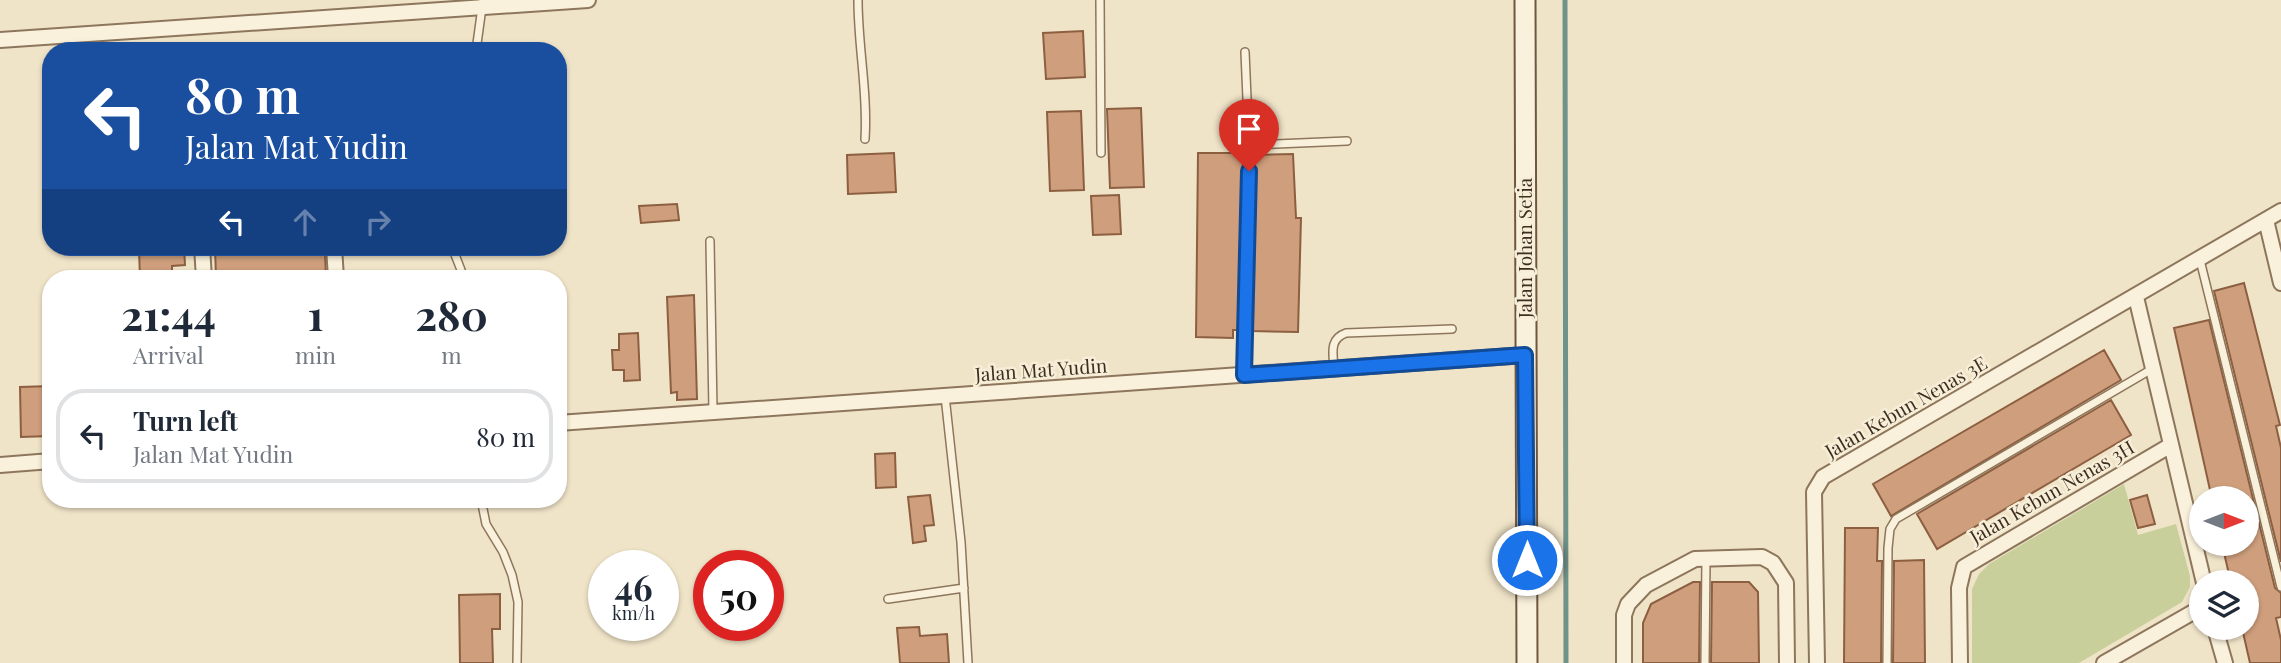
<!DOCTYPE html>
<style>
:root{--surface:#fff;--page:#f2f2f3;--text:#1f2937;--muted:#747a83;--line:#e0e1e3}
body{margin:0;font-family:"Playfair Display",serif;background:var(--page);color:var(--text);height:100vh;display:flex;flex-direction:column;font-size:26px;white-space:nowrap}
*{box-sizing:border-box;margin:0}
p{font-size:23px;color:var(--muted)}
.icon{flex:none;width:38px;height:38px;fill:none;stroke:currentColor;stroke-width:2;stroke-linecap:round;stroke-linejoin:round}
.map{position:relative;flex:1;overflow:hidden}
.drawer{position:absolute;left:42px;top:270px;width:525px;height:238px;display:flex;flex-direction:column;background:var(--surface);border-radius:28px;box-shadow:0 2px 5px #0004}
.drawer>*{flex:none}
.hud{position:absolute;left:42px;top:42px;width:525px;height:214px;border-radius:28px;box-shadow:0 2px 5px #0004;background:#1a4fa0;color:#fff;overflow:hidden}
.needle{width:46px;rotate:90deg}
.tools{position:absolute;left:2189px;top:486px;display:grid;gap:14px}
.tools a{display:grid;place-items:center;width:70px;height:70px;border-radius:50%;background:var(--surface);box-shadow:0 2px 5px #0004;font-size:35px}
.speed{position:absolute;left:588px;top:550px;display:flex;gap:14px;font-size:35px;font-weight:700;text-align:center}
.speed>*{display:grid;place-content:center;width:91px;height:91px;border-radius:50%;background:var(--surface);box-shadow:0 2px 5px #0004;line-height:1}
.speed small{font-size:18px;font-weight:400}
.speed .limit{border:10px solid #d22;background:#fff;color:#111}
.pin{position:absolute;display:grid;place-items:center;width:60px;height:60px;color:#fff;margin:-72px -30px;border-radius:50% 50% 50% 0;rotate:-45deg;box-shadow:0 0 7px #0007}
.pin .icon{rotate:45deg}
.me{position:absolute;width:77px;margin:-38px;rotate:0deg;stroke-linejoin:round;filter:drop-shadow(0 0 5px #0008)}
.turn{display:flex;align-items:center;gap:24px;height:147px;padding:0 28px;font-size:32px}
.turn .icon{width:91px;height:91px;stroke-width:2.5}
.turn b{display:block;font-size:49px;line-height:60px}
.lanes{display:flex;align-items:center;height:66px;padding:0 28px;background:#0003;justify-content:center;gap:35px;direction:ltr}
.lanes .off{opacity:.35}
.eta{display:flex;justify-content:space-evenly;align-items:center;height:119px;text-align:center}
.eta b{font-size:42px;font-weight:700;line-height:49px}
ul{padding:0;list-style:none}
li{display:flex;align-items:center;gap:21px;height:94px;margin:0 14px 10px;padding:0 14px;border:4px solid var(--line);border-radius:28px}
li div{flex:1}
li b{display:block;font-size:26px}
li em{font-style:normal}
.map>svg:first-child{display:block}
</style>
<div class="map">
<svg width="2281" height="663" viewBox="0 0 2281 663">
<rect width="100%" height="100%" fill="#f0e4c8"/>
<path fill="#c9cf9b" d="M2124,484L2138,535L2176,524L2190,576V587L2182,602L2079,663H1972V589L1979,574L1989,564Z"/>
<g fill="none" stroke-linecap="round" stroke-linejoin="round">
<path stroke="#6f938a" stroke-width="5" d="M1565,0L1566,663"/>
</g>
<path fill="#cf9f7d" stroke="#8d5f41" stroke-width="2" d="M1083,31L1085,77L1046,79L1043,33Z
M1141,108L1144,187L1110,188L1107,109Z
M1081,111L1084,190L1050,191L1047,112Z
M894,153L896,192L848,194L847,155Z
M1198,153H1235V156H1243L1239,330H1233V338L1196,337Z
M1293,154L1296,218H1301L1298,332L1251,331L1255,155Z
M1119,195L1121,234L1093,235L1091,196Z
M677,204L679,220L641,223L639,206Z
M184,247L185,265L172,266V278H140L139,250Z
M215,247H320L321,255L325,254L326,278H216Z
M2244,283L2280,425L2276,426L2281,448V562L2214,291Z
M694,295L697,399L677,400V392L671,393L667,297Z
M2209,320L2275,588L2281,593V617L2276,618L2281,640V663H2250L2242,628H2247V583H2231L2222,544H2247V499H2212L2174,328Z
M638,333L640,380L624,381V370H613L612,350H619V334Z
M2104,350L2121,380L1891,516L1873,484Z
M51,386V436L21,437L20,387Z
M2111,400L2131,435L1937,549L1917,514Z
M895,453L896,487L876,488L875,454Z
M930,495L934,525L924,526L926,541L913,543L908,497Z
M2147,495L2155,524L2138,528L2130,500Z
M1845,528H1878L1877,561H1882L1881,663H1844Z
M1924,560L1925,663H1893L1894,561Z
M1693,582H1700L1699,663H1643V623L1651,604Z
M1712,582H1749L1758,592L1759,663H1711Z
M500,594V629H492L493,663H460L459,595Z
M919,627L920,636L947,634L949,663H900L897,628Z"/>
<g fill="none" stroke-linecap="round" stroke-linejoin="round">
<defs>
<path id="lane" d="M858,0C858,47 868,92 865,139
M1100,0L1101,153
M476,51L483,0
M1249,145L1347,141
M710,241L713,411
M452,247L461,270
M2200,260L2281,587
M1334,368C1333,353 1329,339 1346,333L1452,329
M1244,375L1249,145L1245,52
M945,396L961,542L968,663
M481,499L486,524L503,552L512,575L518,602L517,663
M888,599L964,588
M1705,663L1706,558
M1887,663L1888,548L1890,529L1896,519L2152,369"/>
<path id="street" d="M0,40L588,0
M2266,220L2281,283
M202,247L204,278
M334,247L336,278
M2136,297L2204,583
M558,423L1526,355
M0,465L51,461
M2215,628L2225,663
M1624,663V615L1628,604L1646,585L1695,559L1762,557L1773,563L1786,583L1787,663
M1817,663L1814,492L1823,477L2281,211
M1960,663L1959,588L1964,567L2171,445
M2104,663L2202,607"/>
<path id="secondary" d="M1525,0L1527,663"/>
</defs>
<use href="#lane" stroke="#8d765c" stroke-width="10"/>
<use href="#street" stroke="#8d765c" stroke-width="18"/>
<use href="#secondary" stroke="#6f573f" stroke-width="23"/>
<use href="#lane" stroke="#faf1dc" stroke-width="7"/>
<use href="#street" stroke="#faf1dc" stroke-width="14"/>
<use href="#secondary" stroke="#faf1dc" stroke-width="19"/>
</g>
<g fill="none" stroke-linecap="round" stroke-linejoin="round">
<defs>
<path id="route" d="M1249,171L1244,375L1525,355L1527,560"/>
</defs>
<use href="#route" stroke="#114b97" stroke-width="18"/>
<use href="#route" stroke="#1a73e8" stroke-width="12"/>
</g>
<g text-anchor="middle" stroke-width="5" stroke-linejoin="round" paint-order="stroke">
<g font-size="19" fill="#3d2e20" stroke="#f7eed8">
<text transform="translate(1525 248) rotate(-90)" y="7">Jalan Johan Setia</text>
<text transform="translate(1041 370) rotate(-4)" y="7">Jalan Mat Yudin</text>
<text transform="translate(1906 407) rotate(-30)" y="7">Jalan Kebun Nenas 3E</text>
<text transform="translate(2052 492) rotate(-30)" y="7">Jalan Kebun Nenas 3H</text>
</g>
</g>
</svg>
<div class="tools">
<a><svg class="needle" viewBox="-14 -14 28 28"><path d="M0-13l5 13h-10z" fill="#e53935"/><path d="M0 13l5-13h-10z" fill="#747a83"/></svg></a>
<a><svg class="icon" aria-label="layers" viewBox="0 0 24 24"><path d="M12 4l9 5-9 5-9-5zM3 14l9 5 9-5"/></svg></a>
</div>
<div class="speed"><div>46<small>km/h</small></div><div class="limit">50</div></div>
<div class="pin" style="left:1249px;top:171px;background:#d93025"><svg class="icon" aria-label="arrive" viewBox="0 0 24 24"><path d="M6 21V4h12l-3 4 3 4H6"/></svg></div>
<svg class="me" style="left:1527px;top:560px" viewBox="-20 -20 40 40"><circle r="17" fill="#1a73e8" stroke="#fff" stroke-width="3"/><path d="M0-11L8 9 0 5-8 9z" fill="#fff"/></svg>
<div class="hud">
<div class="turn"><svg class="icon" aria-label="left" viewBox="0 0 24 24"><path d="M17 20v-9H6M10 6l-5 5 5 5"/></svg><div><b>80 m</b>Jalan Mat Yudin</div></div>
<div class="lanes"><svg class="icon" aria-label="left" viewBox="0 0 24 24"><path d="M17 20v-9H6M10 6l-5 5 5 5"/></svg><svg class="icon off" aria-label="ahead" viewBox="0 0 24 24"><path d="M12 20V5M6 11l6-6 6 6"/></svg><svg class="icon off" aria-label="right" viewBox="0 0 24 24"><path d="M7 20v-9h11M14 6l5 5-5 5"/></svg></div>
</div>
<section class="drawer">
<div class="eta">
<div><b>21:44</b><p>Arrival</p></div>
<div><b>1</b><p>min</p></div>
<div><b>280</b><p>m</p></div>
</div>
<ul>
<li><svg class="icon" aria-label="left" viewBox="0 0 24 24"><path d="M17 20v-9H6M10 6l-5 5 5 5"/></svg><div><b>Turn left</b><p>Jalan Mat Yudin</p></div><em>80 m</em></li>
</ul>
</section>
</div>
